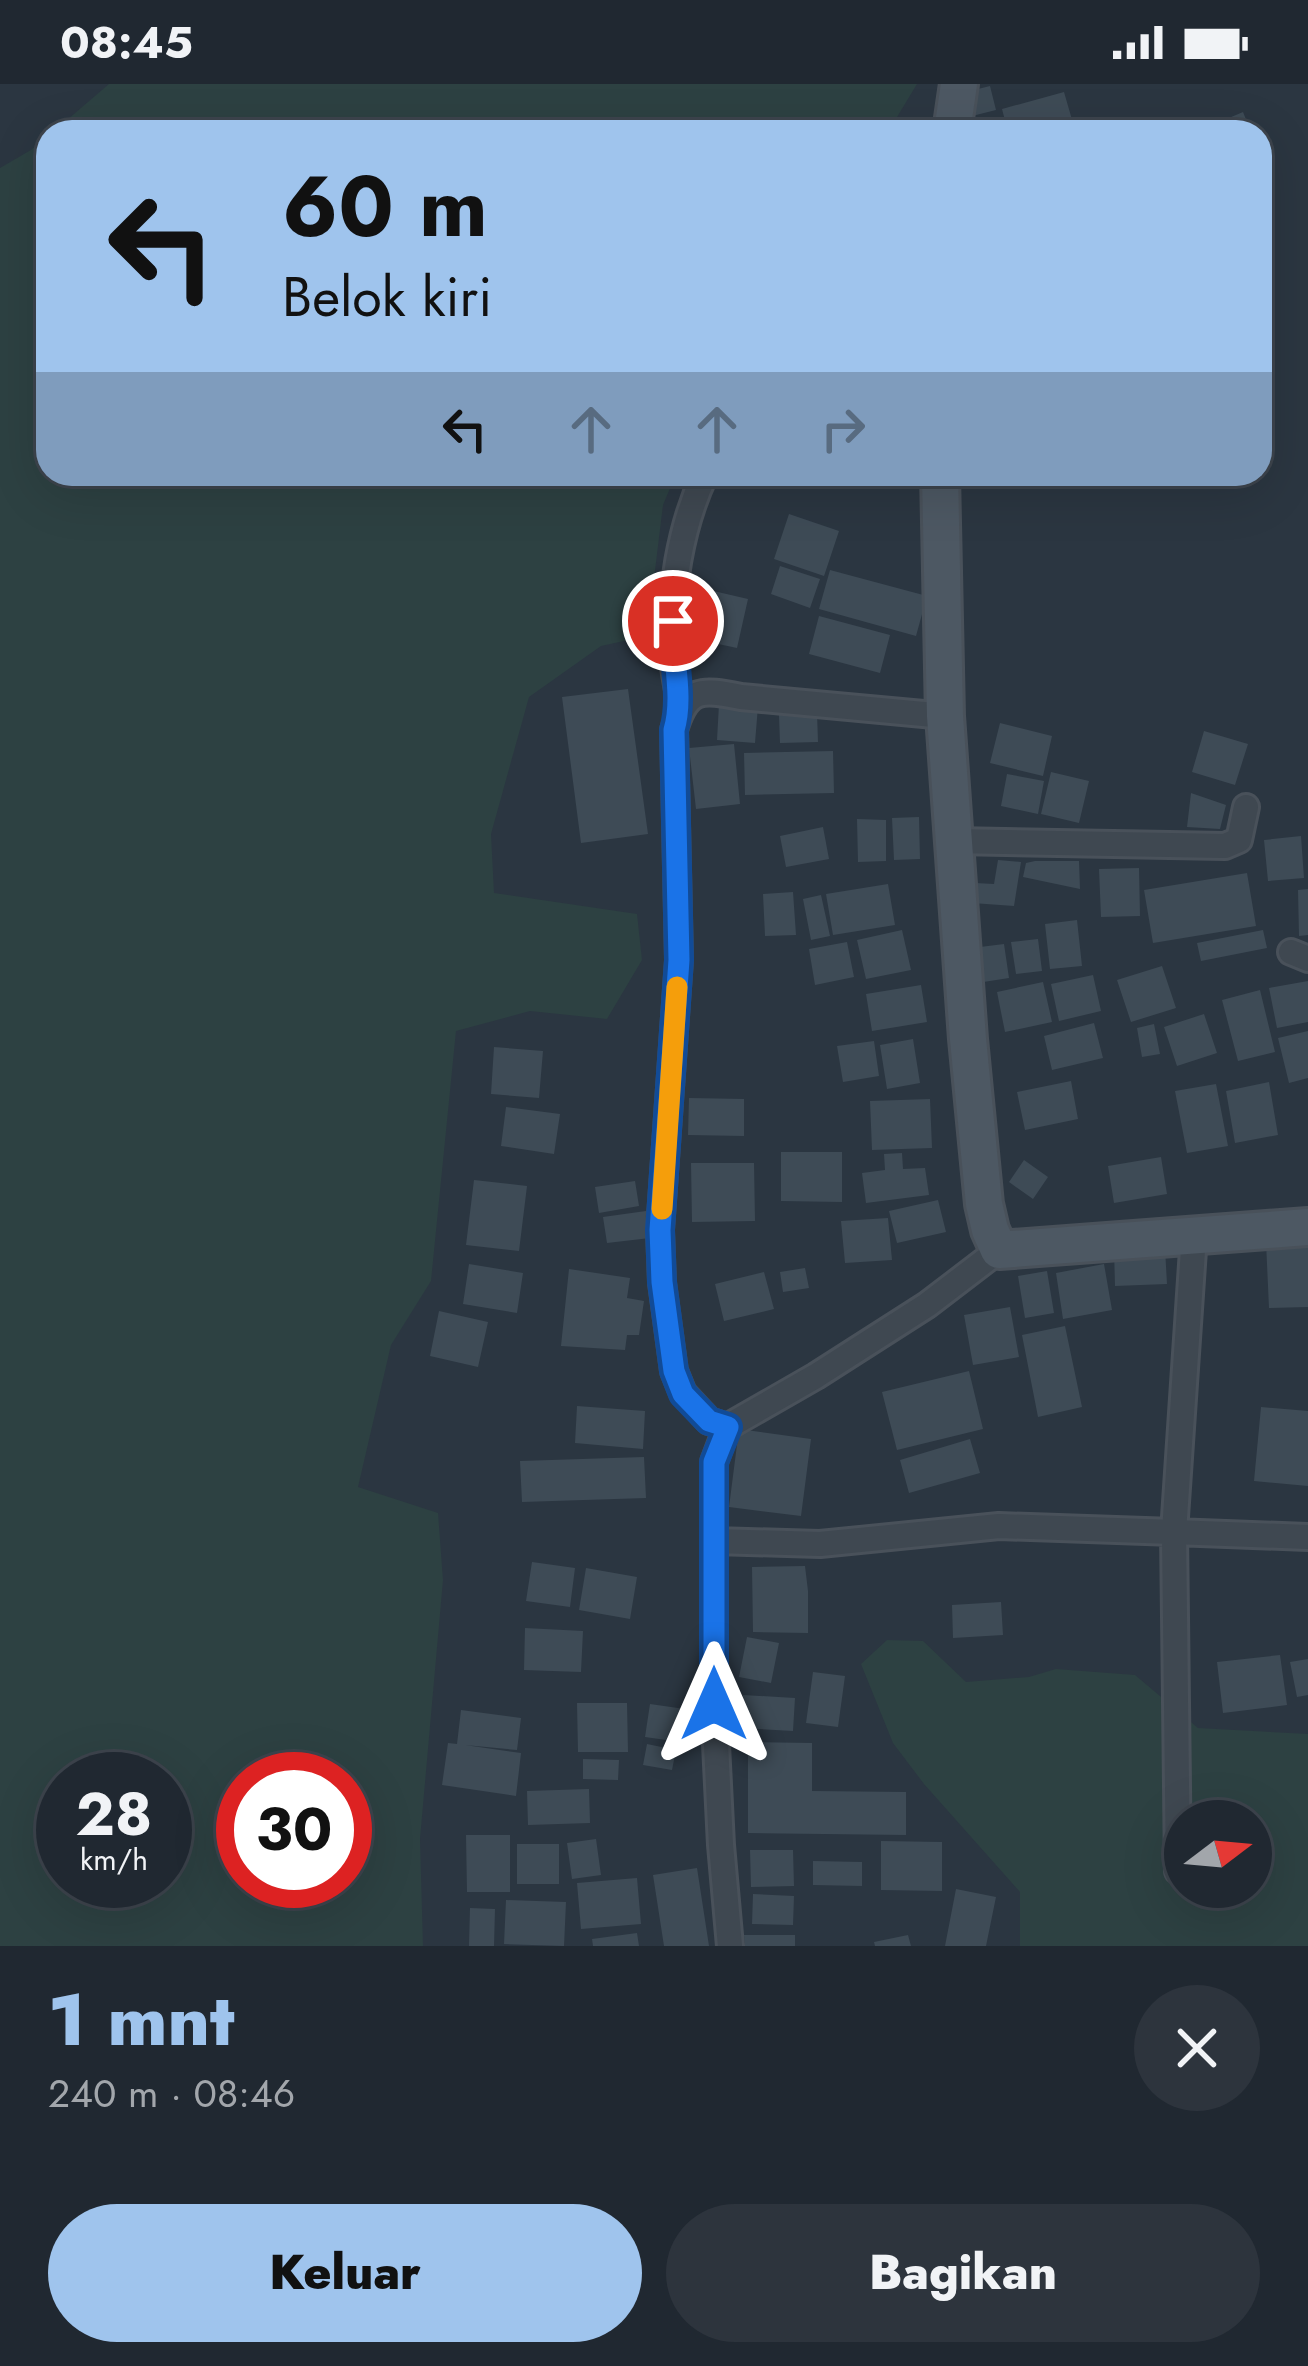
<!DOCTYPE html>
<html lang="id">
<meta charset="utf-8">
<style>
:root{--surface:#202831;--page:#2d343d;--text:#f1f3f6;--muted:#a2a6ab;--line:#3d444d;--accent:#9fc4ed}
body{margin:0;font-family:Jost,sans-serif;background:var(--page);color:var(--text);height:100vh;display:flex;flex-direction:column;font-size:45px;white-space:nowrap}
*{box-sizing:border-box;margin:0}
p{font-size:39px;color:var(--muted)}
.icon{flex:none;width:66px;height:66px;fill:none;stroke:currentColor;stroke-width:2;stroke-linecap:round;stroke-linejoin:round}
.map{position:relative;height:1862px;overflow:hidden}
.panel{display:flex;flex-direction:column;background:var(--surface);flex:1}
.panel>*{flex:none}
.top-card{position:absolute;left:36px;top:36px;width:1236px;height:366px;border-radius:36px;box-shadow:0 12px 48px #0002,0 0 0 3px var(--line);background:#9fc4ed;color:#111;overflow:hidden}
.needle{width:78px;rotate:74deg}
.buttons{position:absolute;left:1164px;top:1716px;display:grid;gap:24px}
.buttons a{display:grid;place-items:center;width:108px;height:108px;border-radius:50%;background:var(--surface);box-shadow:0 12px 48px #0002,0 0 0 3px var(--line);font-size:60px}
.speed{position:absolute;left:36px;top:1668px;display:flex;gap:24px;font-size:60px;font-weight:700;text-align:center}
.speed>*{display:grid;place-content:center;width:156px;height:156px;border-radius:50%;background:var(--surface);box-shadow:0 12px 48px #0002,0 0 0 3px var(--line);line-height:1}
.speed small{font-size:30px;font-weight:400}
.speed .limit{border:18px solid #d22;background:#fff;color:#111}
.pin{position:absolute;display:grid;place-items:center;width:102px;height:102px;color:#fff;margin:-51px;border:6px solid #fff;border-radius:50%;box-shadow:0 3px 12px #0007}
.me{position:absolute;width:132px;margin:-66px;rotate:0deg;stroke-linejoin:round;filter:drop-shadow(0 0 9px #0008)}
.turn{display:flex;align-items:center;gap:42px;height:252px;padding:0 48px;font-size:54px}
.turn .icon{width:156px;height:156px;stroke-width:2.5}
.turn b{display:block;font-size:84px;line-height:102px}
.lanes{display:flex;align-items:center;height:114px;padding:0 48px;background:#0003;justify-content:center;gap:60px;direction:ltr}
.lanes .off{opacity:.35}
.round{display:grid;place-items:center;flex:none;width:126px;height:126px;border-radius:63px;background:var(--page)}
.head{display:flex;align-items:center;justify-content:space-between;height:204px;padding:0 48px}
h1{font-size:72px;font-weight:800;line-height:90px;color:var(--accent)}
.button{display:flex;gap:24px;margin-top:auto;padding:24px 48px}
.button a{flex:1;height:138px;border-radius:72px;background:var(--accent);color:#111;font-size:48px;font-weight:800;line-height:138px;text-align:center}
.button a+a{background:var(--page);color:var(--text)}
.status{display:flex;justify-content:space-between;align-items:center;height:84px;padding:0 60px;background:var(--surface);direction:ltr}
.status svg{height:33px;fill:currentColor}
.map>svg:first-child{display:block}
</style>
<div class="status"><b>08:45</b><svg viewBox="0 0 49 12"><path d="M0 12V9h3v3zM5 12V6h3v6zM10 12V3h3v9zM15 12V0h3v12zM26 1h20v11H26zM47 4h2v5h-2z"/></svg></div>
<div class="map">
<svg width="1308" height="1862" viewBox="0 0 1308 1862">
<rect width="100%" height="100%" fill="#2b3641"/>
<path fill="#2d4142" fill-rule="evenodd" d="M109,0H917L888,48H53Z
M48,52V390H676L663,421L647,552L601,562L529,613L491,750L494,809L637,830L642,876L607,935L530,927L456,947L431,1197L391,1261L358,1403L438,1429L443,1496L420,1755L423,1862H0V84L31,66ZM165,1695V1797H63V1695ZM243,1695H345V1797H243Z
M887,1556L923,1557L966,1598L1029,1593L1056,1585L1135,1591L1198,1644L1308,1650V1862H1020V1808L924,1700L893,1659L861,1580ZM1185,1737H1251V1803H1185Z"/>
<path fill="#3e4b56" d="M990,2L996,26L972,32L966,8Z
M1064,8L1075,46L1008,48L1002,25Z
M1243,28L1251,48H1196Z
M789,430L839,447L824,492L774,475Z
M780,482L820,495L810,524L771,510Z
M830,486L927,512L916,552L819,525Z
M692,502L748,515L737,564L681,552Z
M819,532L890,551L880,589L809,570Z
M628,605L648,750L581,759L562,613Z
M719,620L758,622L755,659L717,656Z
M817,629L818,658L780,659L779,631Z
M1000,639L1052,652L1043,692L990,679Z
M1204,647L1248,660L1235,701L1192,688Z
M734,660L740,720L696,725L689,664Z
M833,667L834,709L745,711L744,669Z
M1051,688L1089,697L1079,739L1041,730Z
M1007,690L1044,697L1038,730L1001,722Z
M1191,709L1226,721L1220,745L1187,743Z
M919,733L920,775L894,776L892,734Z
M857,735L886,736V777L858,778Z
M823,743L829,775L786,783L780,752Z
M1301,752L1304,794L1268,797L1264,756Z
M998,776L1021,778L1014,822L972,819L975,799L994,800Z
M1035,777H1079L1080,805L1023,793L1026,779Z
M1139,784L1140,832L1101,833L1099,785Z
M1247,789L1256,842L1153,859L1144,806Z
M888,800L895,841L833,851L826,810Z
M1308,805V851L1299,852L1298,806Z
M793,808L796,851L765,852L763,810Z
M821,811L830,852L811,856L803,815Z
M1077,836L1082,882L1050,885L1045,840Z
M902,846L911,886L866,895L857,856Z
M1263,846L1267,864L1201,877L1197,859Z
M1038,855L1042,887L1016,890L1011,858Z
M847,858L854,893L815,901L809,865Z
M1004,860L1009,894L977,899L972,864Z
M1162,882L1176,924L1131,938L1117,896Z
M1093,891L1101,927L1059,937L1051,900Z
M1308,897V938L1277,944L1269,904Z
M1043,898L1052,938L1005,948L997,908Z
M921,901L927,938L872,947L866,910Z
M1260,906L1275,968L1238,977L1222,916Z
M1204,930L1217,969L1177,982L1164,943Z
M1094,939L1103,974L1052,986L1044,952Z
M1154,940L1160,970L1142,973L1137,944Z
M1308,947V994L1289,999L1278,954Z
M913,955L920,999L887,1005L880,961Z
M874,957L879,992L843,998L837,962Z
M494,963L543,967L539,1014L491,1010Z
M1071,997L1078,1035L1025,1046L1017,1008Z
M1269,998L1278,1051L1235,1059L1226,1007Z
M1216,1000L1228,1062L1187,1069L1175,1007Z
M689,1014L744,1015V1052L688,1051Z
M930,1015L932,1064L872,1066L870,1017Z
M506,1023L560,1030L554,1070L501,1062Z
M781,1068H842V1118L781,1117Z
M902,1069L903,1085L925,1084L929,1111L866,1119L862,1089L885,1086L884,1070Z
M1161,1073L1167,1110L1114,1119L1108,1082Z
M1024,1076L1048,1093L1033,1115L1009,1098Z
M691,1079H754L755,1137L692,1138Z
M474,1096L527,1102L519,1167L466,1161Z
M635,1097L639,1122L599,1129L595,1103Z
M938,1116L946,1148L897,1159L889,1127Z
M646,1127L650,1154L607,1159L603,1133Z
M888,1134L892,1176L845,1179L841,1137Z
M1308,1156V1223L1269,1224L1266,1158Z
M1165,1164L1167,1200L1115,1202L1114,1165Z
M469,1180L523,1189L517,1229L463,1220Z
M1104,1180L1112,1226L1063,1235L1056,1189Z
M805,1184L809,1204L783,1208L780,1188Z
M569,1185L630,1194L627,1214L644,1217L639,1251H627L625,1266L561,1262Z
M1047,1187L1054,1229L1025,1234L1018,1192Z
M764,1188L774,1225L724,1237L715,1200Z
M1010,1223L1019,1273L973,1281L964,1231Z
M439,1227L488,1238L478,1283L430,1272Z
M1065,1242L1082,1323L1038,1333L1022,1251Z
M969,1287L983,1345L897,1366L882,1308Z
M577,1322L645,1327L643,1365L575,1359Z
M1261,1323L1308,1327V1402L1254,1397Z
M739,1345L811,1355L801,1432L729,1423Z
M970,1355L980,1389L909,1409L900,1376Z
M644,1373L646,1414L522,1418L520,1377Z
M532,1478L575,1484L570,1523L526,1517Z
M805,1482L808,1507V1549L753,1548L752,1483Z
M586,1484L637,1493L630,1535L579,1526Z
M1001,1518L1003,1551L953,1554L952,1521Z
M525,1544L583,1547L581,1588L524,1586Z
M747,1553L779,1559L771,1599L739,1593Z
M1280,1571L1287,1621L1223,1629L1217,1578Z
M1308,1575V1611L1297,1613L1290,1578Z
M813,1588L845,1592L838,1643L806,1639Z
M743,1611L795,1614L793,1647L742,1644Z
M577,1619H627L628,1668H578Z
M650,1620L685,1625L680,1658L645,1653Z
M461,1626L521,1634L517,1666L465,1661L521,1669L516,1712L442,1701L448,1659L457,1660Z
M748,1658L812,1659V1707L906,1708V1751L748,1749Z
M647,1660L676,1666L672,1686L643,1681Z
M583,1675L619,1676L618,1696L583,1695Z
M589,1705L590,1739L528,1741L527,1707Z
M466,1751H510V1808H467Z
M596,1755L601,1791L572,1795L567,1759Z
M881,1757L942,1758V1807L881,1806Z
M517,1760H559V1800H517Z
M750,1766H793L794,1802L751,1803Z
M813,1777L862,1778V1802L813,1801Z
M697,1784L709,1862H664L653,1791Z
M637,1794L641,1840L581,1845L577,1799Z
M956,1805L996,1813L986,1862H945Z
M753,1810L794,1812L793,1841L752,1840Z
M506,1816L566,1818L564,1862L504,1860Z
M470,1824L495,1825L494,1862H469Z
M637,1849L639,1862H593L592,1855Z
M744,1851H795V1862H745Z
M908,1851L911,1862H875L874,1858Z"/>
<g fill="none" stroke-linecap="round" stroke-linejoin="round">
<defs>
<path id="street" d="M681,623C678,604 673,585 672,566C670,508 680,443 705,390
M954,757L1225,762L1239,756L1246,723
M1291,868L1308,875
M1194,1151L1174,1448L1308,1453
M727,1343L709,1337L683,1309L674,1287L662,1199L660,1146L679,876L674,646C687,603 701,605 741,613L945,632
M715,1457L820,1460L999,1442L1174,1448L1178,1787
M730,1862L721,1761L714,1620V1378L727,1343L816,1292L927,1221L999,1166"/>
<path id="secondary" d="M952,48L959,0
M940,390L945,632L968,955L984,1120L990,1146L999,1166L1308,1143"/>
</defs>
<use href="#street" stroke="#49515a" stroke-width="30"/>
<use href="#secondary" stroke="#49515a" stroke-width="42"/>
<use href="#street" stroke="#3f4851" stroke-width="24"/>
<use href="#secondary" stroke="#4d5863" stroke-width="36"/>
</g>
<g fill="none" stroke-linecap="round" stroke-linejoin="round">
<defs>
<path id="route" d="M673,537C672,574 684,611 674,646L679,876L660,1146L662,1198L674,1287L683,1310L709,1337L728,1343L714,1378V1620"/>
</defs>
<use href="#route" stroke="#114b97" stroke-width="30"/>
<use href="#route" stroke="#1a73e8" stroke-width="21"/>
<path stroke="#f59e0b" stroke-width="21" d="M662,1125L677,903"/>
</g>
</svg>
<div class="buttons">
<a><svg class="needle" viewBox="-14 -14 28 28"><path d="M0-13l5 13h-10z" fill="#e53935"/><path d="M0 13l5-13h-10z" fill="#a2a6ab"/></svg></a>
</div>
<div class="speed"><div>28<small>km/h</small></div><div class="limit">30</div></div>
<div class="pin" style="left:673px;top:537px;background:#d93025"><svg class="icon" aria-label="arrive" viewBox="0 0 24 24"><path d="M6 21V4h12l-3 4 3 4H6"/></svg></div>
<svg class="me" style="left:714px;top:1620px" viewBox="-20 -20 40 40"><path d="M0-17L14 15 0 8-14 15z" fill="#1a73e8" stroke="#fff" stroke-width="4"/></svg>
<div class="top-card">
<div class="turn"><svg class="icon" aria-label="left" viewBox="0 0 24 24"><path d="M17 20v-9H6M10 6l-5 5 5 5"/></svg><div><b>60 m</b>Belok kiri</div></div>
<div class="lanes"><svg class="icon" aria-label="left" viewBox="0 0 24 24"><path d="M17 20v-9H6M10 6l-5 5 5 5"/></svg><svg class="icon off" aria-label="ahead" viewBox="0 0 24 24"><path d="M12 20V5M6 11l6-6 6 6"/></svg><svg class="icon off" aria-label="ahead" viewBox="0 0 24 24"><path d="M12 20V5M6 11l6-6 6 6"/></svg><svg class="icon off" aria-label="right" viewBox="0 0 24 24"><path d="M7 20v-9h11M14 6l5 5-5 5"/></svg></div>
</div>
</div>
<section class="panel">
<div class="head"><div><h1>1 mnt</h1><p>240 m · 08:46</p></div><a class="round"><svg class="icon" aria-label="close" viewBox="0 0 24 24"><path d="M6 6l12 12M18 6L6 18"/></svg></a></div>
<div class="button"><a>Keluar</a><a>Bagikan</a></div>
</section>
